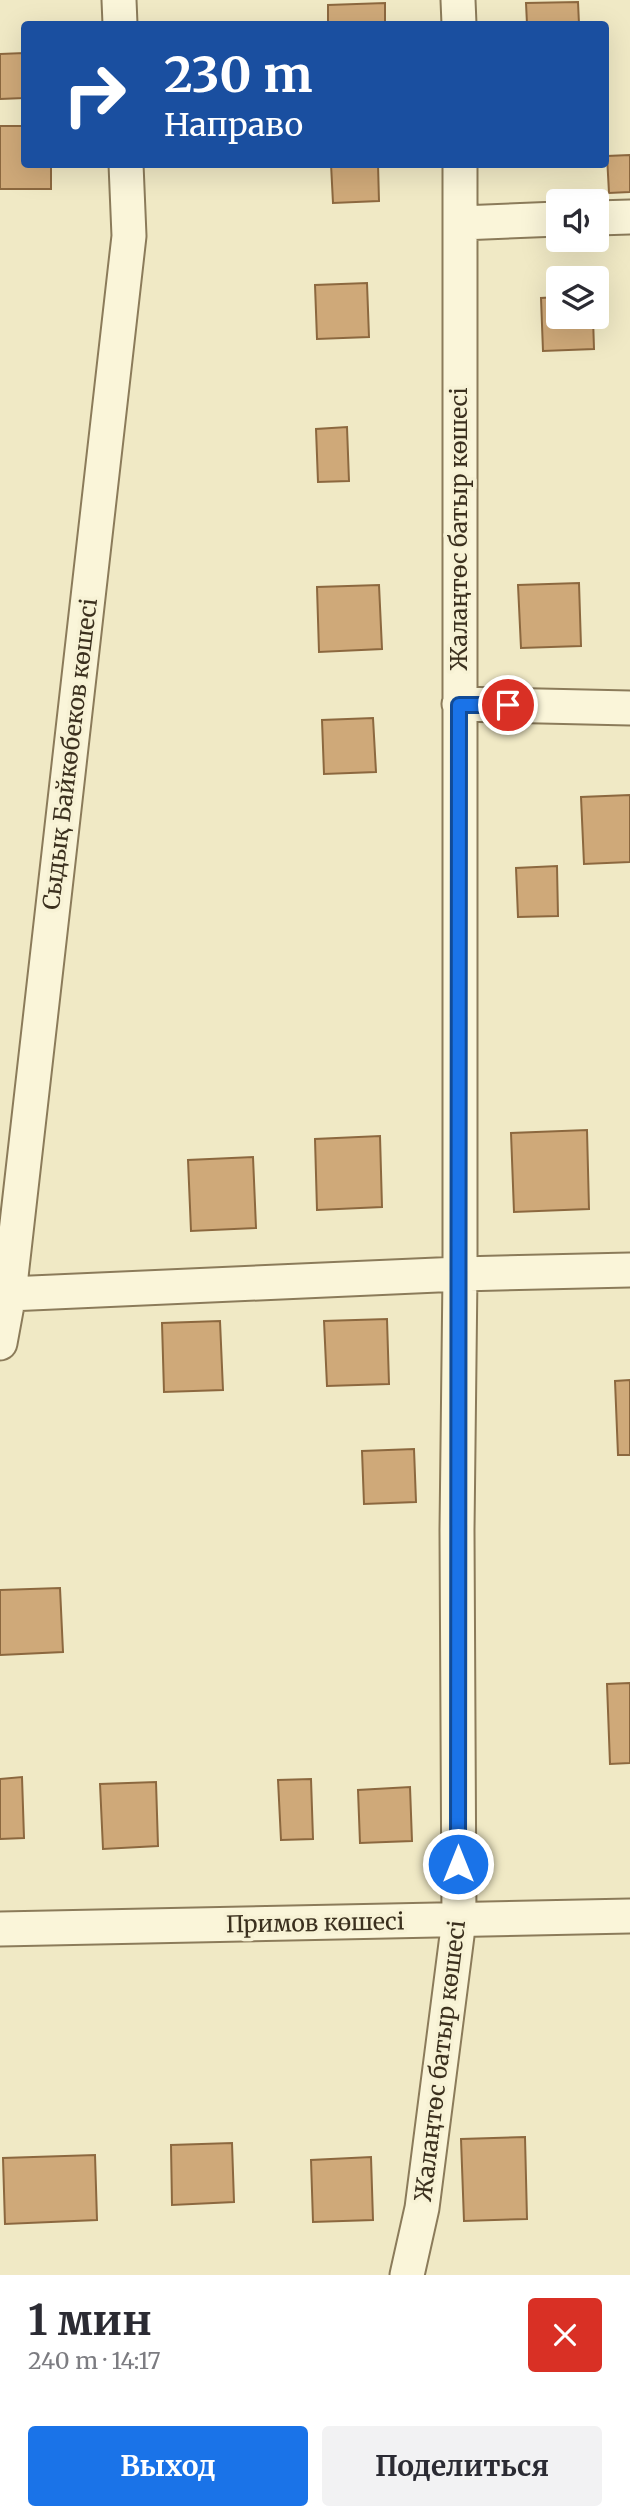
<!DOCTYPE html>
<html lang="ru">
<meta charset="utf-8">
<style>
:root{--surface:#fff;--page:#f2f2f3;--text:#2b2b33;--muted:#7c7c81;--accent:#1a73e8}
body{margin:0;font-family:Merriweather,serif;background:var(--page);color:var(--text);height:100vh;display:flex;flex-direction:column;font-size:26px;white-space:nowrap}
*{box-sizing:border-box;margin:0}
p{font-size:23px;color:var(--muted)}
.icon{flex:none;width:38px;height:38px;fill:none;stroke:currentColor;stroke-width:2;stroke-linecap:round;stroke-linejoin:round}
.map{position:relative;height:2275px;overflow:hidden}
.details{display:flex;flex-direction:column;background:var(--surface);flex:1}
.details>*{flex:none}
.top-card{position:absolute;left:21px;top:21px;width:588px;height:147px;border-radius:7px;box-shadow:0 7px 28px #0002;background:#1a4fa0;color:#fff;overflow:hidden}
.tools{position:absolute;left:546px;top:189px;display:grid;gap:14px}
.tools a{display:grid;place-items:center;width:63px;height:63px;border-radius:7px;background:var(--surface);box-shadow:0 7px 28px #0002;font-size:35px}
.pin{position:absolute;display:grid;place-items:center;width:60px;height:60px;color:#fff;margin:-30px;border:4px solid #fff;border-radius:50%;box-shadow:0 2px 7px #0007}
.me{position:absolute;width:77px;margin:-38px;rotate:0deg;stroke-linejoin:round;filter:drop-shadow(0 0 5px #0008)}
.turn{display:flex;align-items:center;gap:24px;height:147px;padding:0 28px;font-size:32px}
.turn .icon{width:91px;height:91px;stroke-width:2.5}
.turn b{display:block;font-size:49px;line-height:60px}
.round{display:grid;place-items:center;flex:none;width:74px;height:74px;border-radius:7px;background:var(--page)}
.headline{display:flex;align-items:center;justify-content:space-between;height:119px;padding:0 28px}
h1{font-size:42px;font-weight:700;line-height:52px}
.action{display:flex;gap:14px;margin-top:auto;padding:14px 28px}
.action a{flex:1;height:80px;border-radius:7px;background:var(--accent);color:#fff;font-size:28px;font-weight:700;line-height:80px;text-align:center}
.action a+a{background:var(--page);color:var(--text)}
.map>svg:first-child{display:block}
</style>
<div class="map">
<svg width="630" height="2275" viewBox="0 0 630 2275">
<rect width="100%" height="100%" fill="#f0e9c5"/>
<path fill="#cfa979" stroke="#8c683f" stroke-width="2" d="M578,2L579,24H527L526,3Z
M385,3V24H328V5Z
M24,53V98L0,99V54Z
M0,126H24V164H51V189H0Z
M630,155V192L609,193L607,156Z
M331,164H378L379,201L333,203Z
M367,283L369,337L317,339L315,285Z
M558,297V317H593L594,349L543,351L541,298Z
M347,427L349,481L318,482L316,429Z
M579,583L581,646L521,648L518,585Z
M379,585L382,649L319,652L317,587Z
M373,718L376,772L324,774L322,720Z
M630,795V862L584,864L581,797Z
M557,866L558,916L518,917L516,868Z
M587,1130L589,1209L514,1212L511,1133Z
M380,1136L382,1207L317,1210L315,1139Z
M253,1157L256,1228L191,1231L188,1160Z
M387,1319L389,1384L327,1386L324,1321Z
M220,1321L223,1390L164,1392L162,1323Z
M630,1380V1455H618L615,1381Z
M414,1449L416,1502L364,1504L362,1451Z
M60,1588L63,1652L0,1655V1590Z
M630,1683V1763L610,1764L607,1684Z
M22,1777L24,1838L0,1839V1779Z
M311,1779L313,1839L281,1840L278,1780Z
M156,1782L158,1846L103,1849L100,1784Z
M410,1787L412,1841L360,1843L358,1790Z
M525,2137L527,2219L464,2221L461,2139Z
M232,2143L234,2202L172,2205L171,2145Z
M95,2155L97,2220L5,2224L3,2158Z
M371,2157L373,2220L313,2222L311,2160Z"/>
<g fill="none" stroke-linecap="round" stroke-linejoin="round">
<defs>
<path id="street" d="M119,0L120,24
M458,0L459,24
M597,218L630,217
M461,223L558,219
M459,704L630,708
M9,1294L460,1274L630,1270
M0,1343L9,1294L129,236L126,164
M0,1929L630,1916
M407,2275L422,2208L459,1920L457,1530L460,1274V164"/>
</defs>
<use href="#street" stroke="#8b7b5a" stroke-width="37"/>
<use href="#street" stroke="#faf5d9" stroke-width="33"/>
</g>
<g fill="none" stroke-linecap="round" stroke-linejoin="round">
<defs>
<path id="route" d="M458,1864L459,705H508"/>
</defs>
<use href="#route" stroke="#114b97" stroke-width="18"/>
<use href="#route" stroke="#1a73e8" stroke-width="12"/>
</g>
<g text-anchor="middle" stroke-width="7" stroke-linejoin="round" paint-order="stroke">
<g font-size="23" fill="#3b301e" stroke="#f7f2d5">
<text transform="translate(459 529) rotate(-90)" y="8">Жалаңтөс батыр көшесі</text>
<text transform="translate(70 754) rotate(-83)" y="8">Сыдық Байкөбеков көшесі</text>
<text transform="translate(315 1923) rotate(-1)" y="8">Примов көшесі</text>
<text transform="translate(440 2061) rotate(-83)" y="8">Жалаңтөс батыр көшесі</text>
</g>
</g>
</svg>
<div class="tools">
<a><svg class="icon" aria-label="sound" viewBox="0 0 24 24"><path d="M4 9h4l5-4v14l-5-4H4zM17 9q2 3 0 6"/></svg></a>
<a><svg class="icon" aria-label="layers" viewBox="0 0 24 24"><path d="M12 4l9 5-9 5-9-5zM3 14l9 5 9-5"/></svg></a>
</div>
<div class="pin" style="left:508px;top:705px;background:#d93025"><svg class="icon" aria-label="arrive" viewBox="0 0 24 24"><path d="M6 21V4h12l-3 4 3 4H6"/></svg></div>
<svg class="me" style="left:458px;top:1864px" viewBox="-20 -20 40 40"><circle r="17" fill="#1a73e8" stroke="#fff" stroke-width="3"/><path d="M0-11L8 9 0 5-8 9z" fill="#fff"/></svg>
<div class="top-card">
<div class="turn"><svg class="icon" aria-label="right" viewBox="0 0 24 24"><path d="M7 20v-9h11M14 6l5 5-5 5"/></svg><div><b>230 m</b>Направо</div></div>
</div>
</div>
<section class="details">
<div class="headline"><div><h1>1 мин</h1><p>240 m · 14:17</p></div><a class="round" style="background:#d93025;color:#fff"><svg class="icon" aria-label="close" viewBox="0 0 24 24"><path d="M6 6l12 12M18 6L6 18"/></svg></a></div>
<div class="action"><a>Выход</a><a>Поделиться</a></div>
</section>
